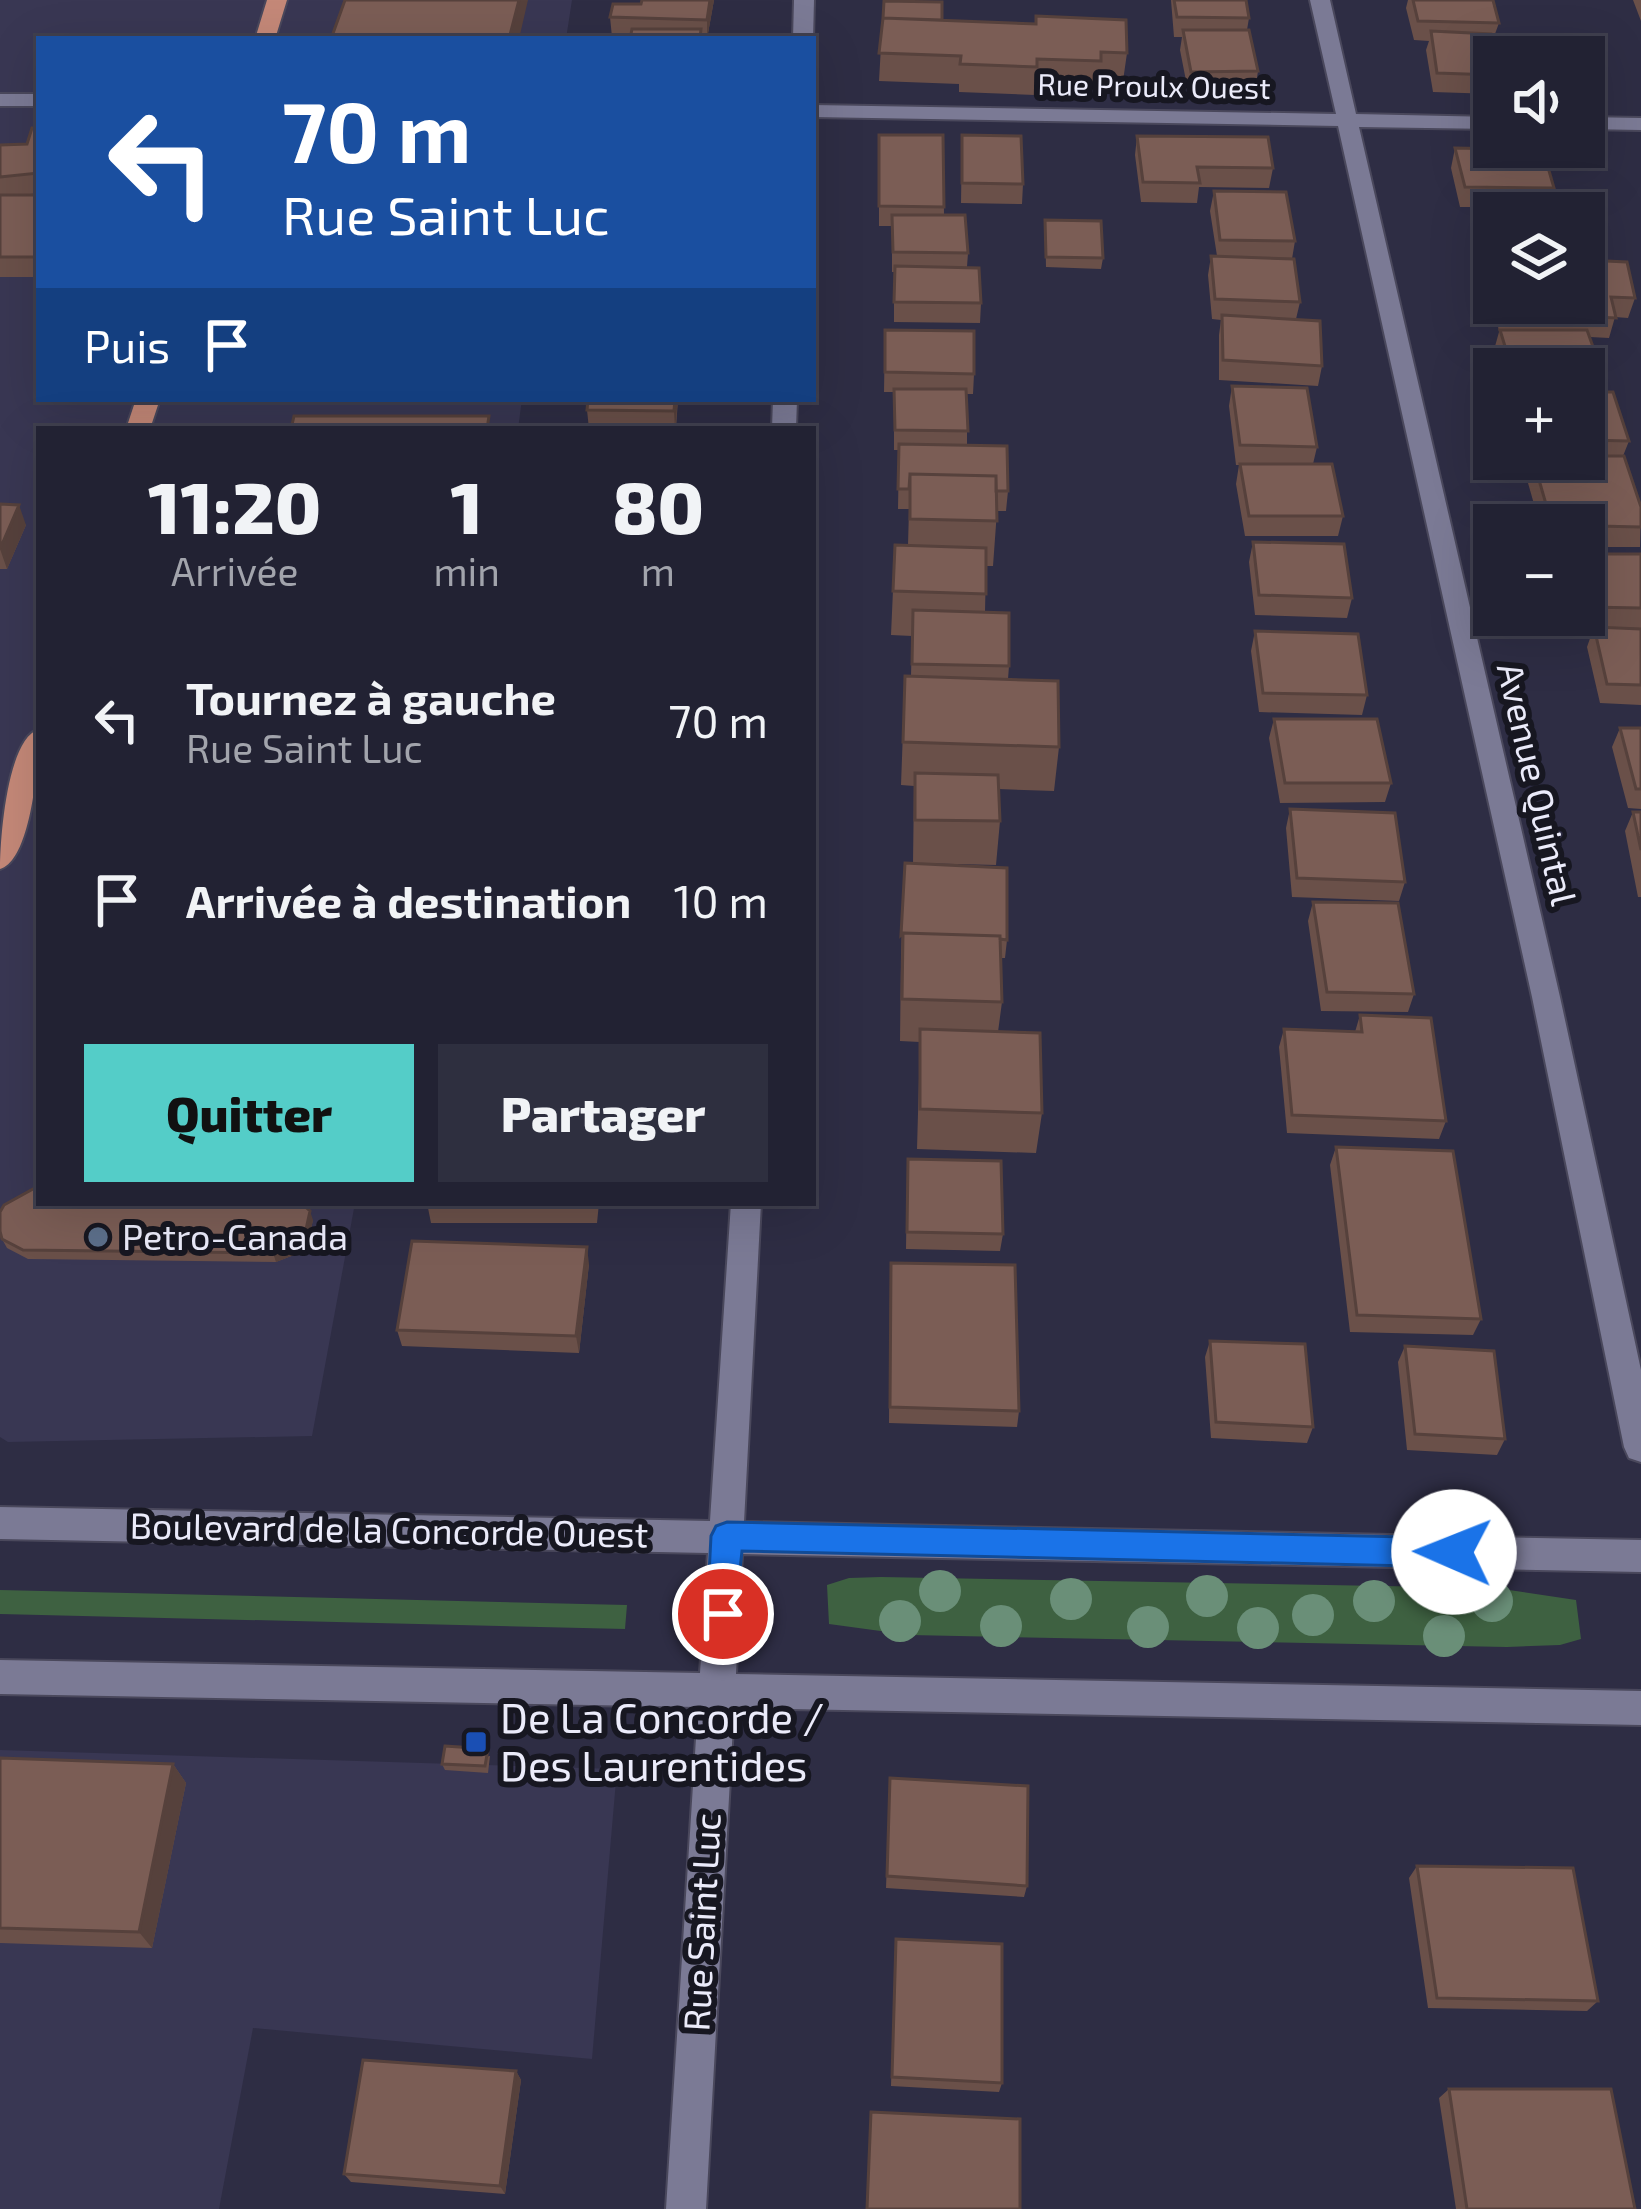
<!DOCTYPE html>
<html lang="fr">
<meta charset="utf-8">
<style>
:root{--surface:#223;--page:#2e2f3f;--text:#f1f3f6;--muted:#a2a4ac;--line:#3f3f4e;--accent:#54cdc8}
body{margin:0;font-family:"Exo 2",sans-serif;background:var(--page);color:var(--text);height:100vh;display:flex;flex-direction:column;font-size:45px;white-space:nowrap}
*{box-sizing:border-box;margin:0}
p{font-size:39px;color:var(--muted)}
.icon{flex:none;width:66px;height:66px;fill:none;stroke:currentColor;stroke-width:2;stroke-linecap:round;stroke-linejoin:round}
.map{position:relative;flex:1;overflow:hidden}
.drawer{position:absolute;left:36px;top:426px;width:780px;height:780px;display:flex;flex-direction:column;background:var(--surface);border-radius:0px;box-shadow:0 12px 48px #0002,0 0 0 3px var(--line)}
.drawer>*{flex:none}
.banner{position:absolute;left:36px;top:36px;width:780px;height:366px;border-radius:0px;box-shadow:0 12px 48px #0002,0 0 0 3px var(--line);background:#1a4fa0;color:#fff;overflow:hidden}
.buttons{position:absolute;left:1473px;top:36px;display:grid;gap:24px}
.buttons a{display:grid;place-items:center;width:132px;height:132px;border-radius:0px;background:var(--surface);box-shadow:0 12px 48px #0002,0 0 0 3px var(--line);font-size:60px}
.pin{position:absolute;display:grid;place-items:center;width:102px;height:102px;color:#fff;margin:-51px;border:6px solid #fff;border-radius:50%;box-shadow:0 3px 12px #0007}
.me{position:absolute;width:132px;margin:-66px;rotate:271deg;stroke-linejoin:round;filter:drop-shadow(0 0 9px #0008)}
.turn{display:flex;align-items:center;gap:42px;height:252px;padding:0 48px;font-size:54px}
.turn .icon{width:156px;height:156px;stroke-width:2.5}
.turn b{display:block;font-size:84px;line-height:102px}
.then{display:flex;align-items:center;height:114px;padding:0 48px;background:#0003;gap:24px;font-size:45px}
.eta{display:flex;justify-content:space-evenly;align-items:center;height:204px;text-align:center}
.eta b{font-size:72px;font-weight:800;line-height:84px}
.primary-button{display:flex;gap:24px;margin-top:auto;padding:24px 48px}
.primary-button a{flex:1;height:138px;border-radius:0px;background:var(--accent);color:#111;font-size:48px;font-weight:800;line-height:138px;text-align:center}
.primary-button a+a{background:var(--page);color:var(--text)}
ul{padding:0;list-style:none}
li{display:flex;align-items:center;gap:36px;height:180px;padding:0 48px}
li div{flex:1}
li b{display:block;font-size:45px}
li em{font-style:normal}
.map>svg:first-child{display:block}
</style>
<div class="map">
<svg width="1641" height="2209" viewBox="0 0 1641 2209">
<rect width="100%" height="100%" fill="#2e2d44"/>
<path fill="#393753" d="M0,0H572L566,39H39V399H522L518,429H39V1203H355L312,1436L8,1442L0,1437Z
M0,1750L617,1769L592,2059L253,2028L219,2209H0Z"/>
<path fill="#3e6141" d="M881,1577L1496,1588L1576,1600L1581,1639L1560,1645L1507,1647L910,1635L829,1624L827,1585L849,1578Z
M0,1590L627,1605L625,1629L0,1614Z"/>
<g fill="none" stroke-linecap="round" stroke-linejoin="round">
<defs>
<path id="minor" d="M794,0H814L813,39H793Z
M1310,0H1330L1356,114L1494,117V129L1359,127L1560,997L1641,1370V1462L1629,1458L1624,1447L1532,997L1338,126L813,117V105L1336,114Z
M0,94H39V106H0Z
M1584,117L1641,118V130L1584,129Z
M773,399H797L796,429H772Z
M731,1203H761L744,1522L1641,1540V1572L742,1554L736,1674L1641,1691V1725L734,1708L706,2209H666L698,1707L0,1694V1660L700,1673L708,1553L0,1539V1507L710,1521Z"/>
<path id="major" d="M267,0H287L275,39H255Z
M136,399H160L150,429H126Z
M39,729C39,758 32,860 0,869C0,839 7,739 39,729Z"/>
</defs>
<use href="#minor" stroke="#4a485c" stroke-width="4"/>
<use href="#major" stroke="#4a485c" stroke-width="4"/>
<use href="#minor" fill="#7b7a95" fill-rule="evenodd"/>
<use href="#major" fill="#c48878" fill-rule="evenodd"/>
</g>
<g fill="#6a8f78">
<circle cx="940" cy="1591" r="21"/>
<circle cx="1207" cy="1596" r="21"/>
<circle cx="1071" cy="1599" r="21"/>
<circle cx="1374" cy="1601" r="21"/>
<circle cx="1492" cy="1601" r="21"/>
<circle cx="1313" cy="1615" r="21"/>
<circle cx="900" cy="1621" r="21"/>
<circle cx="1001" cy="1626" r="21"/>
<circle cx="1148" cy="1627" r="21"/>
<circle cx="1258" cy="1628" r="21"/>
<circle cx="1444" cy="1636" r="21"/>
</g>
<path fill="#6a5049" d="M714,0L707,39H630L631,37H612L610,17L641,4Z
M1171,0H1246L1249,18L1247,30L1258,71L1255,91H1188L1180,50L1182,37H1174Z
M1408,0H1493L1499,23L1492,42L1494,94L1433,92L1426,50L1429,41L1414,40L1406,8Z
M1633,0H1641V21Z
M883,11L1127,53L1123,81L1099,80L1098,89L1036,87L1035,95L959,92V84L879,81Z
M39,128V193L22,195H39V277H0V145L27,144Z
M879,135H943L944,215L968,253L967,267L981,303L980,323L894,322V272H892V226H879Z
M962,135L1023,184L1022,204L961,203Z
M1137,136L1273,168L1269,188L1199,187L1197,203L1141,202L1135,155Z
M1455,148L1554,188L1553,193L1494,213V303H1584V260L1635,298L1628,318L1615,317L1609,338L1590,337L1603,375L1598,392L1629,441L1623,456L1641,507L1640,547H1584V525H1540L1526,476L1531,459H1526H1584V369H1500L1494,350L1499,332L1489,275L1493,260L1480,259L1475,221L1479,207H1460L1451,168Z
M1214,191L1295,241L1292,259L1300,302L1296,319L1322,366L1318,386L1219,380V335L1221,320L1212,319L1208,275L1211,256H1217L1210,211Z
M1045,220L1103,258L1101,269L1046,267Z
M885,330L974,374L973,394H967V446L1008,491L1006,511H997L993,566H986L985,612L1009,666L1008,679L1059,747L1054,791L998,789L1000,821L996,865L913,863L914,786L901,785L905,676H911L912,636L891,635L895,545H908L909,509H898L899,450H894V392H884Z
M1232,386L1317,447L1313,464L1343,516L1338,536H1245L1236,484L1239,465H1236L1229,406Z
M588,399H678L676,429H589L587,410Z
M0,504L26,525L7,569H0Z
M1253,542L1352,598L1347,618L1255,615L1249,562Z
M1584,554H1641V628L1580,627L1577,615H1584Z
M1594,627L1641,629V705L1600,703L1587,647Z
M1255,631L1367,695L1362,715L1259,712L1251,651Z
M1274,719L1391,783L1385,802L1280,803L1269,738Z
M1620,728H1641V809L1628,808L1612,747Z
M1290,809L1405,882L1399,901L1292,897L1286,828Z
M1633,812H1641V897H1638L1625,831Z
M905,863L1007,940L1005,958H1001L1002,1002L998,1032L1042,1113L1036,1153L917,1149L920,1042L900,1041L901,954Z
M1313,902L1414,994L1408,1012L1321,1011L1308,921Z
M1360,1015L1446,1121L1439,1139L1287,1133L1279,1047L1284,1029L1355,1032Z
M1336,1147L1481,1319L1473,1335L1350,1332L1330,1165Z
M907,1177L1003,1234L1000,1251L906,1249Z
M427,1203H599L597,1223H431Z
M313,1220L308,1242L299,1253L276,1262L28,1259L7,1248L2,1239Z
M589,1264L579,1353L402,1346L397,1330Z
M890,1280L1019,1411L1017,1427L889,1423Z
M1210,1341L1313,1427L1307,1443L1211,1438L1205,1357Z
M1405,1346L1505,1439L1497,1455L1407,1450L1398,1362Z
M490,1756L488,1773L445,1770L442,1764Z
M0,1758L173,1764L186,1783L152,1948L0,1943Z
M890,1778L1027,1886L1024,1897L886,1888Z
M1417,1866L1598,2001L1587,2011L1428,2008L1409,1878Z
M895,1950L1002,2083L999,2092L891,2086Z
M516,2071L521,2080L505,2194L351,2182L344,2174Z
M1449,2089L1635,2209H1456L1439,2098Z"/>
<path fill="#56413c" d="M519,0H528L519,39H509Z
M710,0H714L707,39V20Z
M675,399H678L675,429L674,411Z
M19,505L26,525L7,569L0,549Z
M310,1211L313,1220L308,1242L299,1253L276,1262L273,1253Z
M587,1247L589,1264L579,1353L576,1336Z
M173,1764L186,1783L152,1948L139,1932Z
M516,2071L521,2080L505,2194L500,2186Z"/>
<path fill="#7b5d55" stroke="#56413c" stroke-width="3" d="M345,0H519L509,39H331Z
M642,0H710L707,20L610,17L613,4H641Z
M1174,0H1246L1249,18L1177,17Z
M1413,0H1493L1499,23L1418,21Z
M884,1L942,2V20L883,18Z
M1036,16L1126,20L1127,53L1101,52V61L1037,59V67L960,64L961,56L879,53L883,18L1036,24Z
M632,29H701L700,39H630Z
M1183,30H1249L1258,71L1191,72Z
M1431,31L1491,34L1495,57L1494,75L1437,73Z
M32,128H39V173L0,177V145L27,144Z
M879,135H943L944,207L879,206Z
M962,135L1021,136L1023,184L962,183Z
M1137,136L1268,137L1273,168L1197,167L1200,183L1143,182Z
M1455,148L1543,150L1554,188L1465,187Z
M1214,191L1286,192L1295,241L1220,240Z
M1522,191L1561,194L1565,213H1494V240H1485L1480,201L1524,204Z
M0,195H39V257H0Z
M892,215H965L968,253L893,252Z
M1045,220L1101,221L1103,258L1046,257Z
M1211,256L1294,259L1300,302L1215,299Z
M1584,260L1627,262L1635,298L1611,297L1616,318L1505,313L1503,303H1584Z
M895,266L979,268L981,303L894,302Z
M1222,315L1320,321L1322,366L1223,360Z
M885,330L974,331V374L885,372Z
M1500,330H1587L1603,375H1584V369H1512Z
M1232,386L1307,388L1317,447L1240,445Z
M894,389H966L968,431L895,430Z
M1584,392H1613L1629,441L1584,440Z
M588,399H675L674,411L587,410Z
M294,416H489L487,429H291Z
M899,444L1007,446L1008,491H996V476L910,474L909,489H898Z
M1584,456H1624L1641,507V527L1552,525L1533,459H1584Z
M1240,464H1332L1343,516H1249Z
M910,474L996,476L997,521L910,519Z
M0,504L19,505L0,549Z
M1253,542L1344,544L1352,598L1259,595Z
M895,545L986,548V594L893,591Z
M1584,554H1641V608L1587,607L1584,597Z
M913,610L1009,613V666L912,664Z
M1594,627L1641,629V685L1607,684Z
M1255,631L1358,634L1367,695L1263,693Z
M905,676L1058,681L1059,747L903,742Z
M1274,719H1377L1391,783H1285Z
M1620,728H1641V789H1636Z
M915,773L998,775L1000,821L915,820Z
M1290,809L1395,813L1405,882L1297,878Z
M1633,812H1641V850Z
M905,863L1007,868V940L1000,939V936L903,933L901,935Z
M1313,902L1398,903L1414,994L1327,992Z
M903,933L1000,936L1002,1002L902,999Z
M1360,1015L1431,1018L1446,1121L1292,1115L1284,1029L1362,1032Z
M920,1029L1040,1033L1042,1113L920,1109Z
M1336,1147L1453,1151L1481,1319L1357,1315Z
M908,1159L1001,1161L1003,1234L907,1232Z
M33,1189H39V1203H301L310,1211L305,1234L295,1244L273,1253L23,1250L2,1239L0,1231V1212L4,1205Z
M427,1203H595V1206H426Z
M412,1241L587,1247L576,1336L397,1330Z
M891,1263L1015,1265L1019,1411L890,1407Z
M1210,1341L1305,1344L1313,1427L1216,1422Z
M1405,1346L1494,1351L1505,1439L1415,1434Z
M445,1746L488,1749L485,1766L442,1764Z
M0,1758L173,1764L139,1932L0,1928Z
M890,1778L1028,1786L1027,1886L887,1876Z
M1417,1866L1573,1868L1598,2001L1437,1998Z
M896,1939L1002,1944V2083L892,2077Z
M363,2060L516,2071L500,2186L344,2174Z
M1449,2089H1611L1635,2209H1467Z
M871,2112L1020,2119V2209H867Z"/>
<path fill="#1a73e8" stroke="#114b97" stroke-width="3" d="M727,1522L1454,1538L1465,1542L1469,1552L1465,1563L1454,1567L742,1551L734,1624L723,1629L711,1624L707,1614L711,1536L716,1526Z"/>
<circle fill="#5c6f8a" stroke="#171721" stroke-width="4.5" cx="98" cy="1237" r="12"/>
<rect fill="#1a4fb4" stroke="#171721" stroke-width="4.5" x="464" y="1730" width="24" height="24" rx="6"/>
<g text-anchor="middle" stroke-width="12" stroke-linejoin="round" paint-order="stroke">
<g font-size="30" fill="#ebebfa" stroke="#171721">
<text transform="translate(1154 87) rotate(1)" y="10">Rue Proulx Ouest</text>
</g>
<g font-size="36" fill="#ebebfa" stroke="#171721">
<text transform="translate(1537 784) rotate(77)" y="13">Avenue Quintal</text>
<text transform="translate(389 1530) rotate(1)" y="13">Boulevard de la Concorde Ouest</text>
<text transform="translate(702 1922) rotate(-87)" y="13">Rue Saint Luc</text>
</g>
<g font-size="36" fill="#ebebfa" stroke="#171721" text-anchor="start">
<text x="122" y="1250">Petro-Canada</text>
</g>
<g font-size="42" fill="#ebebfa" stroke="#171721" text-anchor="start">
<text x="500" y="1733">De La Concorde /<tspan x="500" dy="48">Des Laurentides</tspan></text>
</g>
</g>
</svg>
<div class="buttons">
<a><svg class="icon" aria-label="sound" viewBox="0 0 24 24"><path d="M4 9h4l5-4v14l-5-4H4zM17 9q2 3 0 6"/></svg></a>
<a><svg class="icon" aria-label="layers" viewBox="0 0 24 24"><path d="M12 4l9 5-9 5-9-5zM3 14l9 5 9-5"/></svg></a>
<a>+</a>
<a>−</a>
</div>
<div class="pin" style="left:723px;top:1614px;background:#d93025"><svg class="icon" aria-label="arrive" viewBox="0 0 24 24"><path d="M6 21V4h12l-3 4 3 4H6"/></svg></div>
<svg class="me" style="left:1454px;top:1552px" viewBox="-20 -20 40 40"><circle r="19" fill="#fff"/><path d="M0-13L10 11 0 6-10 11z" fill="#1a73e8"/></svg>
<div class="banner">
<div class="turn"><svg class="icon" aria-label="left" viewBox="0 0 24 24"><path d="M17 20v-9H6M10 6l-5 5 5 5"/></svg><div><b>70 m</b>Rue Saint Luc</div></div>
<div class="then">Puis<svg class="icon" aria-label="arrive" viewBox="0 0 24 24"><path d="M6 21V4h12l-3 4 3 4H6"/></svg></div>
</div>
<section class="drawer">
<div class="eta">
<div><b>11:20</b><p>Arrivée</p></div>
<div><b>1</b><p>min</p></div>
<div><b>80</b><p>m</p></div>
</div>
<ul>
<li><svg class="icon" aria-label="left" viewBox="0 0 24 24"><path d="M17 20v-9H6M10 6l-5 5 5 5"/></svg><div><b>Tournez à gauche</b><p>Rue Saint Luc</p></div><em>70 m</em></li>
<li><svg class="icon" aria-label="arrive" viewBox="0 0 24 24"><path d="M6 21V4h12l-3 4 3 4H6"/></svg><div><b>Arrivée à destination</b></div><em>10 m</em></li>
</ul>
<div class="primary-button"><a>Quitter</a><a>Partager</a></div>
</section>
</div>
